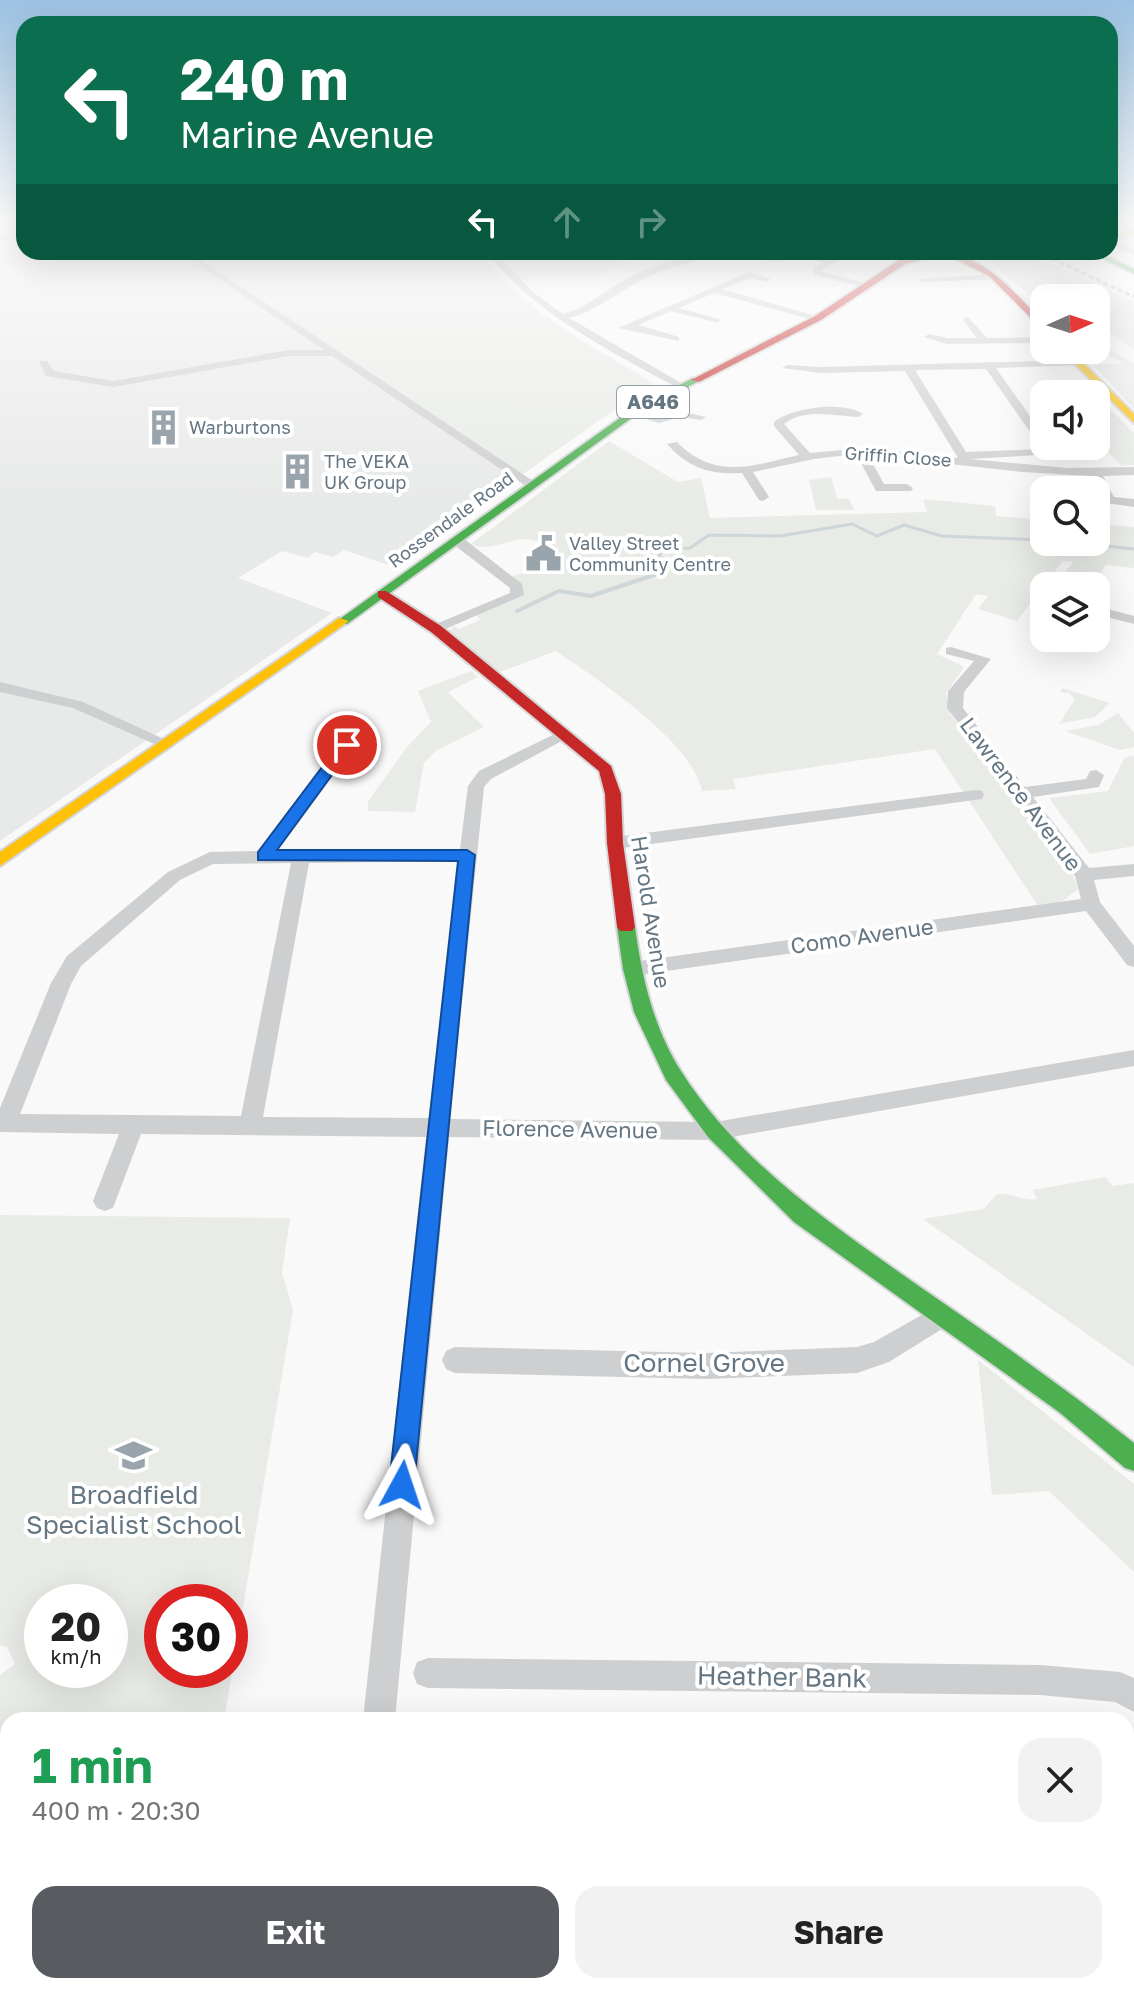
<!DOCTYPE html>
<meta charset="utf-8">
<style>
:root{--surface:#fff;--page:#f2f2f2;--text:#222;--muted:#767676;--accent:#585c60}
body{margin:0;font-family:"Golos Text",sans-serif;background:var(--page);color:var(--text);height:100vh;display:flex;flex-direction:column;font-size:30px;white-space:nowrap}
*{box-sizing:border-box;margin:0}
p{font-size:26px;color:var(--muted)}
.icon{flex:none;width:44px;height:44px;fill:none;stroke:currentColor;stroke-width:2;stroke-linecap:round;stroke-linejoin:round}
.map{position:relative;flex:1;overflow:hidden}
.panel{position:absolute;left:0px;top:1712px;width:1134px;height:282px;display:flex;flex-direction:column;background:var(--surface);border-radius:24px 24px 0 0;box-shadow:0 8px 32px #0002}
.panel>*{flex:none}
.banner{position:absolute;left:16px;top:16px;width:1102px;height:244px;border-radius:24px;box-shadow:0 8px 32px #0002;background:#0b6e4f;color:#fff;overflow:hidden}
.needle{width:52px;rotate:87deg}
.fabs{position:absolute;left:1030px;top:284px;display:grid;gap:16px}
.fabs a{display:grid;place-items:center;width:80px;height:80px;border-radius:16px;background:var(--surface);box-shadow:0 8px 32px #0002;font-size:40px}
.speed{position:absolute;left:24px;top:1584px;display:flex;gap:16px;font-size:40px;font-weight:700;text-align:center}
.speed>*{display:grid;place-content:center;width:104px;height:104px;border-radius:50%;background:var(--surface);box-shadow:0 8px 32px #0002;line-height:1}
.speed small{font-size:20px;font-weight:400}
.speed .limit{border:12px solid #d22;background:#fff;color:#111}
.pin{position:absolute;display:grid;place-items:center;width:68px;height:68px;color:#fff;margin:-34px;border:4px solid #fff;border-radius:50%;box-shadow:0 2px 8px #0007}
.me{position:absolute;width:88px;margin:-44px;rotate:5deg;stroke-linejoin:round;filter:drop-shadow(0 0 6px #0008)}
.turn{display:flex;align-items:center;gap:28px;height:168px;padding:0 32px;font-size:36px}
.turn .icon{width:104px;height:104px;stroke-width:2.5}
.turn b{display:block;font-size:56px;line-height:68px}
.lanes{display:flex;align-items:center;height:76px;padding:0 32px;background:#0003;justify-content:center;gap:40px;direction:ltr}
.lanes .off{opacity:.35}
.round{display:grid;place-items:center;flex:none;width:84px;height:84px;border-radius:24px;background:var(--page)}
.headline{display:flex;align-items:center;justify-content:space-between;height:136px;padding:0 32px}
h1{font-size:48px;font-weight:700;line-height:60px;color:#1e9e55}
.cta{display:flex;gap:16px;margin-top:auto;padding:16px 32px}
.cta a{flex:1;height:92px;border-radius:24px;background:var(--accent);color:#fff;font-size:32px;font-weight:700;line-height:92px;text-align:center}
.cta a+a{background:var(--page);color:var(--text)}
.map>svg:first-child{display:block}
</style>
<div class="map">
<svg width="1134" height="1993" viewBox="0 0 1134 1993">
<rect width="100%" height="100%" fill="#f9f9f9"/>
<path fill="#e8e9e9" d="M0,223H24V252H183L520,476L397,568L344,550L333,557L315,552L308,558L282,551L238,578L332,613L0,841Z
M1060,272L1134,308V350L1096,323V298H1064L1035,275Z
M1102,345L1134,363V409L1093,365L1124,364L1096,347Z"/>
<path fill="#e8ebe6" fill-rule="evenodd" d="M183,252H481C522,313 592,345 653,383L520,476Z
M497,252H641L596,277L517,279Z
M1026,252L1134,302V308L1060,272L1036,275L1064,298H1044V307L981,254Z
M1096,394L1134,433V465L1121,466L1096,438Z
M609,441L678,482L701,478L710,518L927,512L923,499L995,506L996,516L1044,520V542H1096V524L1134,527V568L1106,565L1091,586L1057,582L1073,562L1063,561L1017,621L978,609L988,596L976,594L937,654L964,667L946,693L949,712L1071,870L1078,889L1056,906L1040,909L935,749L733,779L736,789L702,791C691,740 598,680 556,651L500,672L449,634L453,626L459,629L480,620L476,615L524,595L508,578L553,563L556,549C515,524 501,556 471,544Z
M831,477L837,498L849,499L854,510H816L809,480Z
M471,671L478,677L448,692L484,727L437,750L424,763L415,812L368,811V801L407,747L431,722L418,691Z
M1062,688L1110,703L1095,717L1059,724L1075,699L1069,693L1060,692Z
M1118,713L1134,733V747L1120,750L1065,731L1098,725Z
M1134,756V846L1090,854L1049,798L1108,791L1125,757Z
M1106,1177L1112,1186L1134,1183V1367L923,1219L984,1209L997,1194C1011,1192 1024,1202 1037,1199L1033,1190Z
M0,1215L290,1218L282,1272L293,1310L224,1720H8V1822L0,1827V1675L15,1664L7,1647L0,1645ZM110,1602V1670H42V1602ZM162,1602H230V1670H162Z
M978,1360L1134,1484V1572L1049,1491L992,1495Z"/>
<g fill="none" stroke-linecap="round" stroke-linejoin="round">
<path stroke="#ced6d9" stroke-width="3" d="M1068,542L1134,549
M660,554V550L690,548L709,535L780,536L852,524L877,536L904,525L942,536L1044,540"/>
<path stroke="#ced6d9" stroke-width="4" d="M517,611L559,591L591,596L657,574L660,552"/>
<defs>
<path id="fast" d="M1089,252H1099L1134,269V274Z
M693,378L701,380L637,414L347,624L337,621L631,410Z
M626,921L635,927C642,977 653,1027 681,1071C737,1160 828,1222 913,1282C988,1334 1063,1386 1134,1443V1471L1125,1468L1059,1412L794,1222L708,1137L666,1080L634,1012L623,969L617,927Z"/>
<path id="slow" d="M1134,230V234L1110,241V237Z
M1061,350H1070L1134,414V423Z
M339,618L349,621L0,866V852Z"/>
<path id="jam" d="M936,252C983,252 1014,292 1044,323V331L989,276L945,254L905,264L821,320L699,382L691,380L815,316L899,260Z
M378,591H386L441,626L611,766L621,794L623,843L635,927L632,931H620L617,927L607,843L605,794L599,771L431,632L378,597Z"/>
</defs>
<use href="#fast" stroke="#d5d6d7" stroke-width="4"/>
<use href="#slow" stroke="#d5d6d7" stroke-width="4"/>
<use href="#jam" stroke="#d5d6d7" stroke-width="4"/>
<path fill="#cecfd0" fill-rule="evenodd" d="M24,233V237L0,241V237Z
M1110,239L1134,249V255L1110,244Z
M179,252H189L539,485L529,488L332,356H289L113,387L46,376L39,361H47L54,371L113,381L289,350H324Z
M486,252H495L534,293L563,314C583,309 595,298 613,287C640,270 683,252 715,252C698,262 676,265 657,273C626,285 599,311 569,318L688,387L679,389C609,350 537,316 486,252Z
M786,252L830,258L841,252H851L821,271L871,285L867,288L814,275L813,268L824,262L792,256L775,262L771,259Z
M749,272L771,279L767,282L750,278L722,289L823,318L818,321L714,293L679,308L719,319V323L671,311L639,325L679,337V341L618,328Z
M995,274L998,279L923,282L919,279Z
M968,317L987,338L1044,337V343L947,344L924,337L929,334L947,338H977L963,320Z
M1077,360L1081,361V365L996,368L1044,436V446H1052L1054,454L970,459L1067,468L1134,467V475L1103,476L1114,497L1134,499V507L1106,503L1091,476L1022,472L868,455L884,484H907L913,488L911,491H876L856,454L814,459L753,472L769,497L763,501L759,500L742,473C711,475 688,468 667,444L677,442C714,480 752,466 799,455L774,426V422C794,407 843,401 863,414L858,417C834,416 805,408 784,424L810,453L864,448L958,458L905,371L821,373L782,368L787,365L821,367ZM986,369L1040,446L1042,449L966,452L915,370Z
M634,409L659,416L680,411L706,417L701,420L680,417L659,423L630,414V410Z
M453,538H463L522,584L524,595L436,633L429,629L431,626L510,593V588L453,544Z
M1096,606L1134,616V624L1103,616L1096,619Z
M951,647L991,659L964,692L963,708L1025,787L1086,779L1090,771L1096,770L1104,775L1099,787L1033,797L1089,868L1134,864V876L1094,880L1100,902L1134,946V967L1127,965L1086,911L632,976L625,974L622,969L625,964L632,962L1081,899L1075,876L947,708L948,691L974,661L946,654V648Z
M0,682L83,702L175,744L167,749L161,747L73,708L0,692Z
M363,718L371,723L277,851L460,849L468,786L479,771L559,732H571L573,735L491,779L484,787L450,1119L715,1122L1134,1050V1066L715,1140L449,1137L395,1720H363L426,1137L141,1134L113,1208L105,1211L97,1208L93,1201L119,1134L0,1132V1108L51,983L67,956L168,872L210,852L258,851L357,720ZM459,861L429,1118L263,1117L309,863ZM291,863L241,1116L20,1114L71,984L81,966L180,880L213,864Z
M976,790L982,791L984,795L982,799L615,849L606,843L615,837Z
M941,1304L950,1308L953,1316L950,1324L889,1362L857,1373L706,1379L455,1373L446,1369L442,1360L446,1351L455,1347L706,1353L857,1347L874,1342Z
M428,1658L1040,1665L1120,1672L1134,1678V1712L1115,1702L1040,1695L428,1688L417,1684L413,1673L417,1662Z
M374,1986H410L412,1993H376Z"/>
<use href="#fast" fill="#4caf50" fill-rule="evenodd"/>
<use href="#slow" fill="#ffc107" fill-rule="evenodd"/>
<use href="#jam" fill="#c62828" fill-rule="evenodd"/>
<path stroke="#c3c5c6" stroke-width="3" stroke-dasharray="5 3" stroke-linecap="butt" d="M1038,252L1134,297"/>
</g>
<linearGradient id="sky" x2="0" y2="1"><stop stop-color="#9dc2e2"/><stop offset="0.44" stop-color="#fcfcfc"/><stop offset="1" stop-color="#fcfcfc" stop-opacity="0"/></linearGradient>
<rect width="1134" height="502" fill="url(#sky)"/>
<path fill="#1a73e8" stroke="#114b97" stroke-width="2" d="M347,740L354,745L277,850H467L475,855L414,1485L410,1494L402,1498L393,1494L389,1485L458,861L258,860V852L341,742Z"/>
<defs>
<symbol id="building-bare" viewBox="-9 -9 18 18"><path d="M-4-6H4V6H1V3H-1V6H-4ZM-2.5-4.3h1.7v1.8h-1.7ZM.8-4.3h1.7v1.8H.8ZM-2.5-1h1.7V.8h-1.7ZM.8-1h1.7V.8H.8Z" fill="#99a4ac" stroke="#fff" stroke-width="2.5" paint-order="stroke"/></symbol>
<symbol id="civic-bare" viewBox="-9 -9 18 18"><path d="M-.6-6.5H3V-4.5H.6V-3L4-1V1h2V6H-6V1h2V-1L-.6-3ZM-1.2 2.5V6h2.4V2.5Z" fill="#99a4ac" stroke="#fff" stroke-width="2.5" paint-order="stroke"/></symbol>
<symbol id="school-bare" viewBox="-9 -9 18 18"><path d="M0-5L7-2L0 1L-7-2ZM-4 1L0 2.5L4 1V4Q0 6-4 4Z" fill="#99a4ac" stroke="#fff" stroke-width="2.5" paint-order="stroke"/></symbol>
</defs>
<g fill-rule="evenodd">
<use href="#building-bare" x="138" y="402" width="51" height="51"/>
<use href="#building-bare" x="272" y="446" width="51" height="51"/>
<use href="#civic-bare" x="518" y="528" width="51" height="51"/>
<use href="#school-bare" x="108" y="1430" width="51" height="51"/>
</g>
<g text-anchor="middle" stroke-width="8" stroke-linejoin="round" paint-order="stroke">
<g font-size="18" fill="#657683" stroke="#fff" text-anchor="start">
<text x="189" y="434">Warburtons</text>
<text x="324" y="468">The VEKA<tspan x="324" dy="21">UK Group</tspan></text>
<text x="569" y="550">Valley Street<tspan x="569" dy="21">Community Centre</tspan></text>
</g>
<g font-size="18" fill="#657683" stroke="#fff">
<text transform="translate(898 457) rotate(4)" y="6">Griffin Close</text>
<text transform="translate(451 520) rotate(-36)" y="6">Rossendale Road</text>
</g>
<rect fill="#fff" stroke="#939fa8" stroke-width="2" x="617" y="386" width="72" height="32" rx="6"/>
<g font-size="20" font-weight="bold" fill="#657683">
<text x="653" y="409">A646</text>
</g>
<g font-size="22" fill="#657683" stroke="#fff">
<text transform="translate(1021 794) rotate(53)" y="8">Lawrence Avenue</text>
<text transform="translate(651 912) rotate(81)" y="8">Harold Avenue</text>
<text transform="translate(862 936) rotate(-8)" y="8">Como Avenue</text>
<text transform="translate(570 1129) rotate(1)" y="8">Florence Avenue</text>
</g>
<g font-size="26" fill="#657683" stroke="#fff">
<text x="704" y="1372">Cornel Grove</text>
<text transform="translate(782 1677) rotate(1)" y="9">Heather Bank</text>
</g>
<g font-size="26" fill="#657683" stroke="#fff">
<text x="134" y="1504">Broadfield<tspan x="134" dy="30">Specialist School</tspan></text>
</g>
</g>
</svg>
<div class="fabs">
<a><svg class="needle" viewBox="-14 -14 28 28"><path d="M0-13l5 13h-10z" fill="#e53935"/><path d="M0 13l5-13h-10z" fill="#767676"/></svg></a>
<a><svg class="icon" aria-label="sound" viewBox="0 0 24 24"><path d="M4 9h4l5-4v14l-5-4H4zM17 9q2 3 0 6"/></svg></a>
<a><svg class="icon" aria-label="search" viewBox="0 0 24 24"><circle cx="10" cy="10" r="6"/><path d="M15 15l6 6"/></svg></a>
<a><svg class="icon" aria-label="layers" viewBox="0 0 24 24"><path d="M12 4l9 5-9 5-9-5zM3 14l9 5 9-5"/></svg></a>
</div>
<div class="speed"><div>20<small>km/h</small></div><div class="limit">30</div></div>
<div class="pin" style="left:347px;top:745px;background:#d93025"><svg class="icon" aria-label="arrive" viewBox="0 0 24 24"><path d="M6 21V4h12l-3 4 3 4H6"/></svg></div>
<svg class="me" style="left:402px;top:1485px" viewBox="-20 -20 40 40"><path d="M0-17L14 15 0 8-14 15z" fill="#1a73e8" stroke="#fff" stroke-width="4"/></svg>
<div class="banner">
<div class="turn"><svg class="icon" aria-label="left" viewBox="0 0 24 24"><path d="M17 20v-9H6M10 6l-5 5 5 5"/></svg><div><b>240 m</b>Marine Avenue</div></div>
<div class="lanes"><svg class="icon" aria-label="left" viewBox="0 0 24 24"><path d="M17 20v-9H6M10 6l-5 5 5 5"/></svg><svg class="icon off" aria-label="ahead" viewBox="0 0 24 24"><path d="M12 20V5M6 11l6-6 6 6"/></svg><svg class="icon off" aria-label="right" viewBox="0 0 24 24"><path d="M7 20v-9h11M14 6l5 5-5 5"/></svg></div>
</div>
<section class="panel">
<div class="headline"><div><h1>1 min</h1><p>400 m · 20:30</p></div><a class="round"><svg class="icon" aria-label="close" viewBox="0 0 24 24"><path d="M6 6l12 12M18 6L6 18"/></svg></a></div>
<div class="cta"><a>Exit</a><a>Share</a></div>
</section>
</div>
